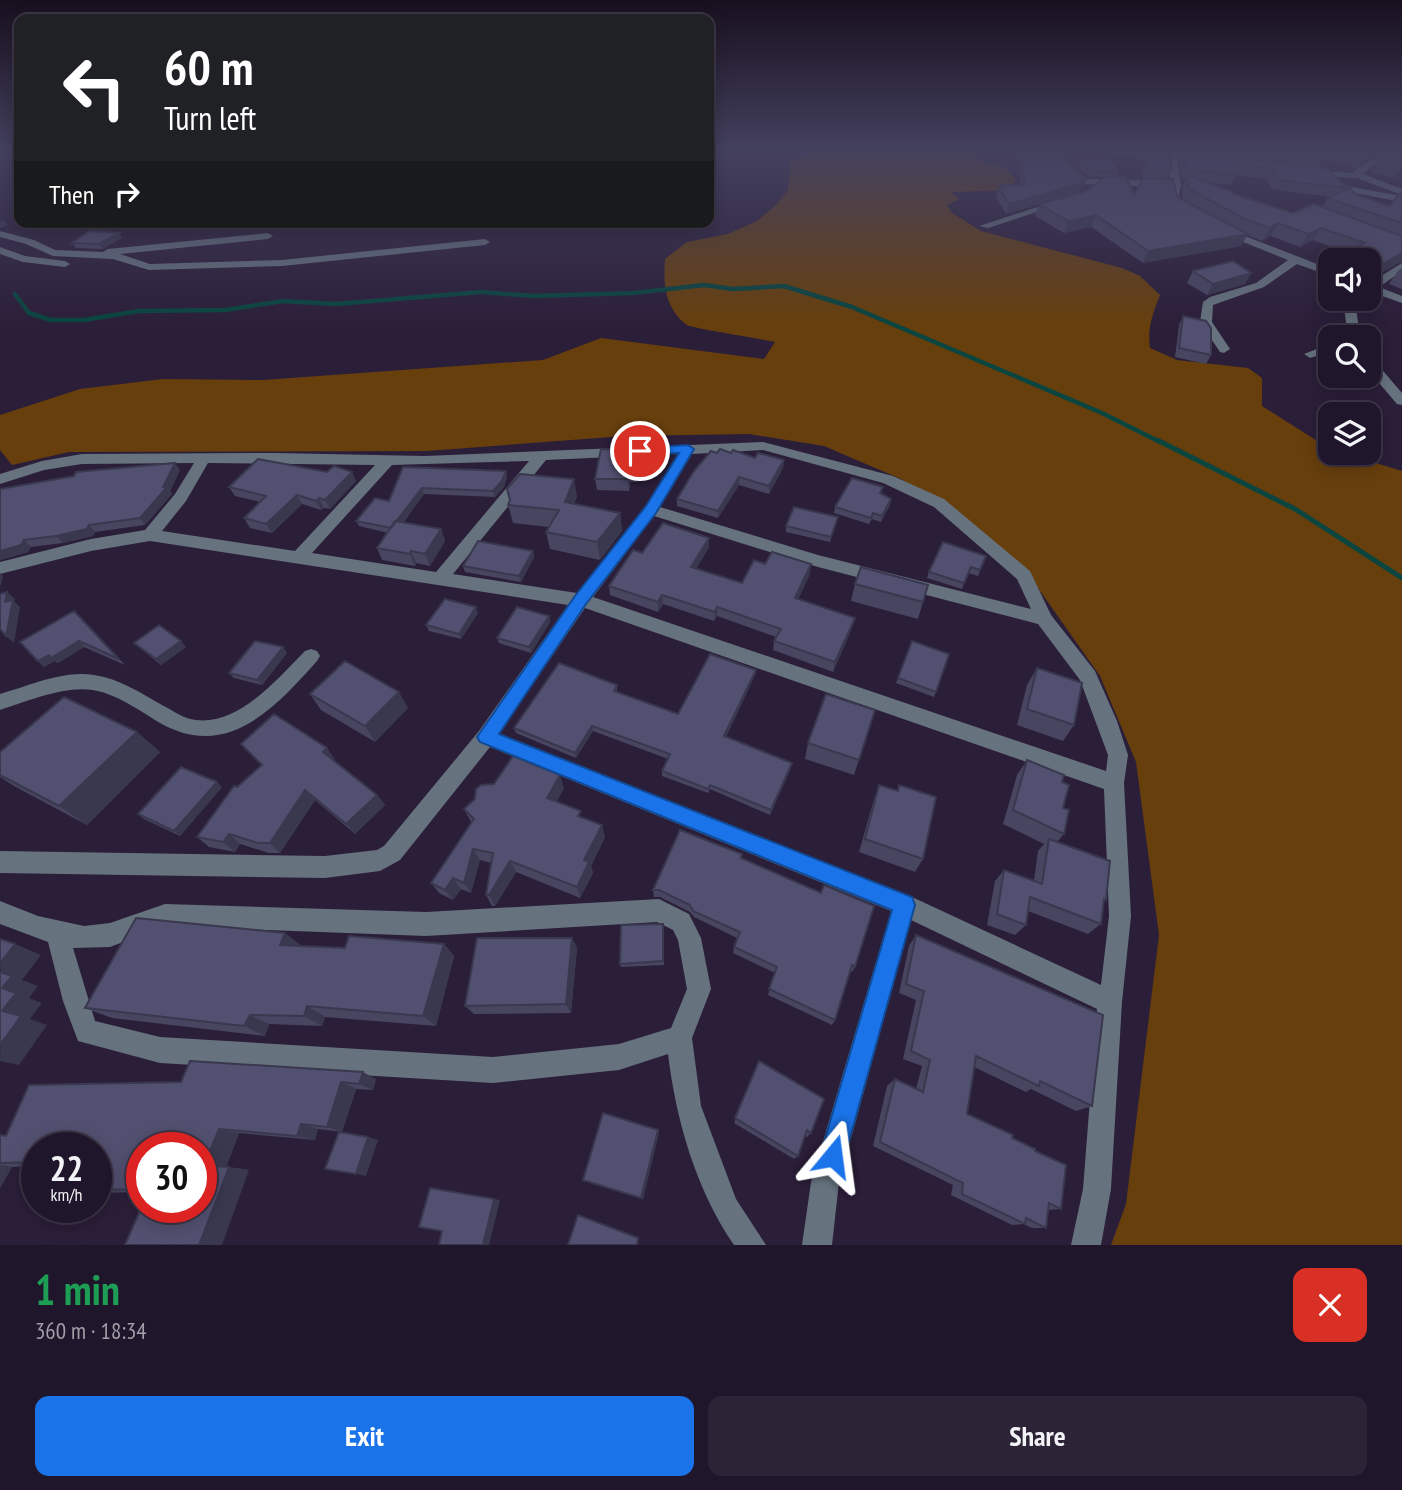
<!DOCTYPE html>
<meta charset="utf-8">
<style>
:root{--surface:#20162b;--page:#2d2337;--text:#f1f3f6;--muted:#a29fa9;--line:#3d3547;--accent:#1a73e8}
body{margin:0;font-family:"PT Sans Narrow",sans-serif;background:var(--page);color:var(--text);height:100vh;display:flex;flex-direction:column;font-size:26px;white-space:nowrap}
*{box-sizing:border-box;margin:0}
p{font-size:23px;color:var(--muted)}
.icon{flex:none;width:38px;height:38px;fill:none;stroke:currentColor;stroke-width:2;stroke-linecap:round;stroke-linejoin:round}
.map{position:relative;height:1245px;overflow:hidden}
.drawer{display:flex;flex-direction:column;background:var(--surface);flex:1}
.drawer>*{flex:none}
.guide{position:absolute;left:14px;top:14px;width:700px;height:214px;border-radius:14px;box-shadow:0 4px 18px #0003,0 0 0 2px var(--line);background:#202124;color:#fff;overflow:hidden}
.fabs{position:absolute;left:1318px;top:248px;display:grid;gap:14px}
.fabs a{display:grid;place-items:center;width:63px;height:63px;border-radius:14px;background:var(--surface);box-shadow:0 4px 18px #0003,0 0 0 2px var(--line);font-size:35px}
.speed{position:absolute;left:21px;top:1132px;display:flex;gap:14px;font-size:35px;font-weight:700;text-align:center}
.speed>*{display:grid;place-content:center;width:91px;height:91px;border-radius:50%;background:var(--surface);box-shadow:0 4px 18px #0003,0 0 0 2px var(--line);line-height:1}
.speed small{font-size:18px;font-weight:400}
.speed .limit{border:10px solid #d22;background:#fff;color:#111}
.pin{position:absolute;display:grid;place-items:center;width:60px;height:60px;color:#fff;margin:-30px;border:4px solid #fff;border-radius:50%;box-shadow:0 2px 7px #0007}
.me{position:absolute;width:77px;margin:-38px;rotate:16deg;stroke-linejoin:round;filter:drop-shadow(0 0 5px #0008)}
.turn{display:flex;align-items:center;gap:24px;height:147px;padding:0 35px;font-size:32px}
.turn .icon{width:91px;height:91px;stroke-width:2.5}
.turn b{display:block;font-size:49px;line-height:60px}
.then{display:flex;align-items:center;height:66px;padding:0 35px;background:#0003;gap:14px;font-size:26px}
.round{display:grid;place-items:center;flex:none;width:74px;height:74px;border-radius:14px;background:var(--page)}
.overview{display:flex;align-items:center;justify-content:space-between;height:119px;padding:0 35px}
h1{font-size:42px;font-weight:700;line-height:52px;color:#1e9e55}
.primary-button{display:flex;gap:14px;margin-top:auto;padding:14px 35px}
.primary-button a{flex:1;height:80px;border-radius:14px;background:var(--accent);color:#fff;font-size:28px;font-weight:700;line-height:80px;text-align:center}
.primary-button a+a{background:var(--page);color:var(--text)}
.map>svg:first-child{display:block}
</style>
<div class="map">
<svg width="1402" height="1245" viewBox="0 0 1402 1245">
<rect width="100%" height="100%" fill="#2b1e39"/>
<path fill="#673f0d" d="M817,151H975L979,161L1004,167L1016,179L1011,190L951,192L959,199L947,205L952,213L981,231L1122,268L1140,276L1160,295C1153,313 1147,328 1150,348L1177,360L1248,368L1262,378V406L1330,449V453H1343L1402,471V1245H1111L1126,1204L1159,935L1136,762L1100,676L1038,588L977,530L901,479L824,446L749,434L625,436L427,451L69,452L12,465L0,450V415L80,389L163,379L263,380L543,360L601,338L764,359L775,342C762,339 692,328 687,325C665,309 663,283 665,259L687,242L728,234L757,221L776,205L788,190L791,160Z"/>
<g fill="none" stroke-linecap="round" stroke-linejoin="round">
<path stroke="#0a4540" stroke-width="4.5" d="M15,294L29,313L51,320H84L139,311L225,310L283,301L336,304L481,292L534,296L633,293L704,285L733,289L784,286L852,307L1102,413L1160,442"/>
<path stroke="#0a4540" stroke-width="5" d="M1157,440L1295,509L1402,578"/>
<path fill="#66727e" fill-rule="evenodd" d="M1052,151H1060L1087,179L1162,181L1167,184L1162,187L1081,184Z
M1168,151H1176L1181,185L1178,200L1185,206V210H1179L1168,201L1171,185Z
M1372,159L1379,161L1363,174L1402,189V195L1357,178L1333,177L1340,185L1402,196V202L1334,189L1323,177L1307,173L1312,170L1352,173Z
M1056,201L1064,203L988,228L979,226Z
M1222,227L1330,269V276L1297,264L1264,287L1213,305L1212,322L1230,349L1224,353L1220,352L1200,322L1203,302L1210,297L1256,283L1288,260L1218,232V228Z
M0,231L34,240L55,250L103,252L108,249L268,233L273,236L268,239L120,254L150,264L282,260L485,239L490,242L485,245L282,266L149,270L113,259L53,256L26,244L0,237Z
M0,247L25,256L65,261L70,264L65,267L23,262L0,254Z
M1402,263V271L1379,287L1402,296V303L1368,291V284Z
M1343,299H1355L1360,338H1348Z
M1330,344V352L1310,358L1304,354Z
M1368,357L1372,358L1402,393V405L1397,404L1368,370Z
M763,442L893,476L944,499L1030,571L1051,615L1095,671L1117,721L1128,755L1124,783L1131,916L1122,1002L1111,1189L1101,1245H1071L1083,1189L1097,1009L911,920L839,1182L832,1245H802L811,1182L891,911L490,747L400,860L380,871L325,878L0,873V851L325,856L377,850L384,846L479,731L568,605L150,541L91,551L0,574V562L91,539L145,530L175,494L194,463L82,464L44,470L0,484V474L42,461L82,454L276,453L425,456ZM763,450L883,483L934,507L1017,579L1031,609L818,555L660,507L692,454ZM678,454L646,506L577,593L453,574L546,460ZM529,461L436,572L312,553L392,465ZM208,463L375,465L295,551L162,531L186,501ZM654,516L818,567L1038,624L1080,680L1108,755L1106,771L593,597ZM585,608L1104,789L1109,916L1101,985L912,897L499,734Z
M311,649L317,651L320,656L317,661C275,708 227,761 160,723C140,711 117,694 93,690C63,686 29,701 0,710V694C29,686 63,670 94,675C118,678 141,693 162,705C172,710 184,719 196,720C240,725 277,679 305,651Z
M659,899L689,914L701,938L711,989L692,1038L701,1106L736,1199L766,1245H734C696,1190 676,1120 668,1054L619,1070L493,1083L160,1063L78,1041L63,1001L48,942L0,924V901L38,916L84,926L110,923L165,904L426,912ZM657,922L673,930L678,940L687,989L671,1028L619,1044L493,1057L160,1037L95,1021L73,948L110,947L165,926L426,936Z"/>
</g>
<path fill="#474560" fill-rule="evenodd" d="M1018,151H1059L1082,176L1087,178L1083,187L1075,194L1006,214L996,197L999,188H1000L1001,185H1021Z
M1080,151H1171V170L1167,179L1177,197L1183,200L1182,188L1186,179H1181L1179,151H1243L1246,158L1251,159L1247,151H1402V168L1398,174L1393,178L1371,172L1378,162L1382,159L1368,155L1363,163L1357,168L1322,158L1317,167L1347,188L1345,190L1389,206L1402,192V261L1376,276L1368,274V261H1344L1349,253L1313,240L1300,247L1271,236L1262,241L1247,235L1241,246L1143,263L1091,227L1064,233L1035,216L1039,204L1087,191L1105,177L1088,176L1076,164L1078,159L1118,172L1116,177L1134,195L1143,178L1144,159ZM1236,175L1268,179L1271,189L1331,197L1328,198L1322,207L1293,213L1233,194L1205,182L1231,185Z
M119,233L122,238L102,249L76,248L72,243Z
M1402,268V289L1389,284L1398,271Z
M1193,271L1251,273L1245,284L1207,295L1187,283Z
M1183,316L1211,355L1206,364L1175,357L1179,325Z
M717,453H731L755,458L784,460L783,468L769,494L739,485L718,518L677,506V499Z
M642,462L640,477L637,482H630L629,491L597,490L595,479Z
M403,467L506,471L507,477L504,487L495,497L424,494L403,523L441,529L445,541L430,566L416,563L415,566L382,560L377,548L388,533L359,526L356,521L389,501Z
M180,470L170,491L172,494L145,525L95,532L93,536L63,543L31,547L28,552L0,560V489Z
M356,481L330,509L324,508L321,510L302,504L272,533L250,528L244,518L260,502L235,496L229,487Z
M507,489L577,496L574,504L620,513L622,531L600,560L550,549L546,532L549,527L513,523L508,505L510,501Z
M881,493L891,499L890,505L881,522L872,519L869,524L834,513L835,507Z
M836,523L830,542L786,532V526Z
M709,538V547L696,569L742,583L765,564L810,574L798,599L852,628L833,672L773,650L774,641L776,637L717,616L714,621L663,604L658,612L610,595L609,586L642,553Z
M533,551L534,557L521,582L465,572L463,566Z
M986,556L978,576L968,573L962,589L927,578L929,572Z
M855,584L923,602L918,619L851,601Z
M74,611L125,665L84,647L58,663L54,661L44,667L38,661Z
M478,613L461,639L429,631L426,625Z
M549,616L550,622L531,653L499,643L497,638Z
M134,643L186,647L161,665L140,648Z
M287,653L262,685L234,678L229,673Z
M1037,668L1074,725L1063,741L1017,725L1027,685Z
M756,670L755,675L726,737L791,768L770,815L710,789L708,793L662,776V771L668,759L593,731L576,758L516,733L514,728L617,685V692L678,714Z
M898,678L936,692L934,697L896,683Z
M310,694L408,708L375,742L321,710Z
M875,710L854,775L805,759L808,743Z
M137,732L160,752L87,825L14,786L0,777V752Z
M241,744L327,748L335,760L334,761L377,795L385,805L355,834L315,800L280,853H269L240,844L235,852L209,847L197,837L237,787L262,766Z
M1027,760L1062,782L1064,834L1057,842L1106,900L1103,903L1101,924L1088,934L1028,911L1026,925L1015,935L987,925L995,881L1004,870L1034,880L1038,851L1044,844L1003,824L1017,775Z
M879,785L897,790L899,785L923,859L915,872L859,852L874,799Z
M222,787L180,836L144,819L138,814Z
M564,788L557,801L583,818L605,837L591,866L593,873L580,898L516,872L495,906H492L486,895L491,863L480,860L471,893L461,889L453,900L439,893L431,883L471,822L464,809Z
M742,858L855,967L852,972L850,971L835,1020L832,1025L768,995L775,973L733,953L734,947L737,938L694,917L690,912L660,897H654L653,890Z
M663,928L664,965L621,967L620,964Z
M916,935L1092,1106L1076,1111L1031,1089L1026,1092L974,1067L967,1114L1035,1151L1061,1209L1048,1210L1046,1228H1032L1023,1224L1012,1225L951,1195L953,1185L873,1146L887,1086L895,1079L916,1089L922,1066L903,1059L916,1000L899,993L909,946Z
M572,938L577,948L571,1013L474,1014L465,1006Z
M444,944L454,956L436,1026L325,1017L322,1026L269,1024L265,1036L112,1018L85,1008L302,946L345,948Z
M759,1061L811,1133L807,1137L805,1136L798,1156L794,1159L734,1123Z
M376,1079L373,1090L356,1089L342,1132L318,1129L315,1140L239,1133L226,1167L249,1170L201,1208L142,1148V1192L96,1193V1148H37V1166L12,1167L0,1188V1135L6,1136L29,1085Z"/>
<path fill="#39384e" d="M1369,153L1363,163L1357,168L1363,158Z
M1402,166L1398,174L1393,178L1400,168Z
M1087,178L1083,187L1075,194L1006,214L1009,204Z
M1096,215L1091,227L1064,233L1068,221Z
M4,220L8,225L0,228V221Z
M1278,223L1271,236L1262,241L1270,228Z
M1321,228L1313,240L1300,247L1308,234Z
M119,233L122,238L102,249L99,244Z
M1248,234L1241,246L1143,263L1148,251Z
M1402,253V261L1376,276L1385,263Z
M1251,273L1245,284L1207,295L1213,284Z
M641,450L642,462L640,477L637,482L636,471Z
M784,460L783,468L769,494V486Z
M175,463L180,470L170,491L172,494L145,525L140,518L163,487Z
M629,470L630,482L629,491L628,479Z
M506,471L507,477L504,487L495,497L493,491Z
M352,472L356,481L330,509L325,500Z
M739,477V485L718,518V511Z
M574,479L577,496L568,520L565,502Z
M422,488L424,494L394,534L392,528Z
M297,495L302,504L272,533L266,524Z
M319,498L324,508L321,510L316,501Z
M891,499L890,505L881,522L882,516Z
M620,513L622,531L600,560L597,542Z
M89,525L95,532L93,536L63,543L56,536Z
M441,529L445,541L430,566L425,554Z
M709,538V547L691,577V567Z
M24,540L31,547L28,552L0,560V551Z
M411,551L416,563L415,566L410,554Z
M533,551L534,557L521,582L519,576Z
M811,564L810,574L794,608L795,598Z
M0,573L3,576L0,588Z
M7,592L15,599L14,601L20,607L14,643L6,636L5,602Z
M662,595L663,604L658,612V602Z
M476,607L478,613L461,639L459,634Z
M717,607V616L714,621L715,612Z
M549,616L550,622L531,653L529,647Z
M855,618L852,628L833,672L835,662Z
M79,641L84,647L58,663L54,661L44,667L38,661L49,655Z
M181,641L186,647L161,665L156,659Z
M283,647L287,653L262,685L257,680Z
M756,670L755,675L724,741V736Z
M399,692L408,708L375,742L365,726Z
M592,726L593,731L576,758L575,753Z
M137,732L160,752L87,825L59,806Z
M327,748L335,760L332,763L323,752Z
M792,763L791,768L770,815L771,810Z
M560,775L564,788L552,810L547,798Z
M217,782L222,787L180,836L174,831Z
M305,790L315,800L280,853L270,843Z
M377,795L385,805L355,834L346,824Z
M602,825L605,837L591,866L593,873L580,898L577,887L584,860Z
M229,834L240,844L235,852L223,842Z
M473,849L480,860L471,893L464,883Z
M510,861L516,872L495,906L489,895Z
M453,878L461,889L453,900L445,890Z
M285,933L302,946L280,945Z
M572,938L577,948L571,1013L566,1004Z
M15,944L41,955L22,980L38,986L29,998L42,1003L30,1019L47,1025L19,1065L0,1061L2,988L0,963Z
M444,944L454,956L436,1026L423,1016Z
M307,1006L325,1017L322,1026L304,1016Z
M250,1015L269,1024L265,1036L244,1026Z
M363,1072L376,1079L373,1090L359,1084Z
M341,1082L356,1089L342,1132L327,1127Z
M301,1124L318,1129L315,1140L297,1136Z
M219,1129L239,1133L226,1168L204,1165Z
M658,1130L659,1133L643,1200L641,1198Z
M368,1137L378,1140L366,1176L356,1174Z
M0,1165L12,1167L0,1188Z
M229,1167L249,1170L222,1245H199Z
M494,1199L500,1200L489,1245H483Z"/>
<path fill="#525070" stroke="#39384e" stroke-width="2" d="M1021,151H1059L1082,176L1087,178L1078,184L1009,204L999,188H1003L1001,185H1025Z
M1148,151H1171V170L1147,169Z
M1184,151H1243L1246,158L1327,169L1347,188L1276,180L1273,169L1238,165L1236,175L1186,169Z
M1260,151H1317L1322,158L1261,151Z
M1336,151H1361L1369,153L1363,158Z
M1383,158L1402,164V166L1400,168L1378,162Z
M1078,159L1112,160L1118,172L1090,171Z
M1188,175L1233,192V194L1293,213L1314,204L1402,236V253L1385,263L1351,250L1365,243L1321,228L1308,234L1278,223L1270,228L1245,219L1189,189Z
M1105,177H1126L1134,195L1143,178L1173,179L1177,197L1248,234L1148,251L1096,215L1068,221L1039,204L1087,191Z
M1350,188L1355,194L1389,206L1402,192V223L1328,198Z
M89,231L119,233L99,244L72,243Z
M1233,261L1251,273L1213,284L1193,271Z
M1183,316L1206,321L1211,328V355L1179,348Z
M601,449L641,450L639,465L636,471L629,470L628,479H595Z
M720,449L731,453L733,450L755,458L758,453L784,460L769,486L739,477L718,511L677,499L694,471L711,451L717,453Z
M258,459L327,472L334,466L352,472L325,500L319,498L316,501L297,495L266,524L244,518L266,496L229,487Z
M175,463L163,487H167L140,518L89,525L87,529L56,536L24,540L21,545L0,551V489L74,476L76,472Z
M403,467L506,471L502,481L493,491L422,488L391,528L356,521L375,498L389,501Z
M520,474L574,479L565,502L620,513L597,542L546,532L559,510L508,505L510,500L507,489Z
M852,478L883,487L880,493L891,499L882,516L873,513L871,518L835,507Z
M794,507L838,517L831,537L786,526Z
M395,521L441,529L425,554L411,551L410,554L377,548Z
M663,523L709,538L691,567L742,583L754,560L765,564L772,552L811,564L795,598L855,618L835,662L774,641L781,629L717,607L715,612L662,595L658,602L609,586L633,550L642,553Z
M478,541L533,551L519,576L463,566Z
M943,542L986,556L980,570L971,567L964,583L929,572Z
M861,567L928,585L923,602L855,584Z
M7,592L5,602L13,600L6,636L0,629V594Z
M445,599L476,607L459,634L426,625Z
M517,607L549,616L529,647L497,638Z
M74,611L119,659L79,641L51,658L49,655L38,661L20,642Z
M159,625L181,641L156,659L134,643Z
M255,641L283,647L257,680L229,673Z
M912,641L949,654L936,692L898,678Z
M710,654L756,670L724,736L792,763L771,810L710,785L708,789L662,771L670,754L592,726L575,753L514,728L559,663L617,685L614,691L678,714Z
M345,661L399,692L365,726L310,694Z
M1037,668L1082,683L1074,725L1027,709Z
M826,694L875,710L859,760L808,743Z
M64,697L137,732L59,806L0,775V752Z
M274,714L327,748L323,752L377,795L346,824L305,790L270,843H258L229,834L223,842L197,837L234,786L237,787L262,765L241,744Z
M513,756L560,775L547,798L581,811L578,816L602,825L584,860L589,862L577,887L510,861L489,895H486L493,853L473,849L464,883L453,878L445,890L431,883L474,819L464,809L475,799L476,789L481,785L494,784Z
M1027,760L1064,775L1062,782L1069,785L1063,808L1069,810L1064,834L1013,810Z
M181,767L217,782L174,831L138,814Z
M879,785L898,791L899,785L936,797L923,859L865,839Z
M680,830L742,854L741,858L821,893L824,885L874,906L855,967L852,965L835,1020L769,989L777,967L734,947L740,932L693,911L690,905L659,890H653Z
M1049,839L1110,861L1106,900L1104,899L1101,924L1030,897L1026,925L997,914L1004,870L1042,884Z
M136,918L285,933L280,945L345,948L349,936L444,944L423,1016L307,1006L304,1016L250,1015L244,1026L85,1008Z
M663,924V961L620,964L621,925Z
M916,935L1103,1015L1092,1106L1040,1081L1039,1086L976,1056L967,1114L1013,1135L1012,1138L1035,1149V1151L1066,1165L1061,1209L1049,1203L1046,1228L1026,1218L1025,1224L962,1194L963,1183L880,1142L895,1079L923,1092L930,1060L911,1051L924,991L906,984Z
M477,938H572L566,1004L465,1006Z
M0,939L15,944L0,963Z
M0,972L12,976L2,988L16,993L2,1011L21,1016L0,1045Z
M190,1061L363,1072L359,1084L341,1082L327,1127L301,1124L297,1136L219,1129L204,1165L229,1167L199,1245H125L142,1206V1208H201V1148H142V1189L96,1190V1148H37V1162L0,1163V1135L6,1136L29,1085L181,1082Z
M759,1061L824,1099L811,1133L807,1130L798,1156L735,1118Z
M603,1113L658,1130L641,1198L583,1180Z
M339,1132L368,1137L356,1174L325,1169Z
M430,1188L494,1199L483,1245H439L442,1231L419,1227Z
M578,1215L638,1238L637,1245H568Z"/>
<linearGradient id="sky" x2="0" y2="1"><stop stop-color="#18101f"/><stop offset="0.46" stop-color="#44415f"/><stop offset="1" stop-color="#44415f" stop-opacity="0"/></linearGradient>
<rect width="1402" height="325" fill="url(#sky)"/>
<path fill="#1a73e8" stroke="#114b97" stroke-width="2" d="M688,445L694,449L656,513L586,604L499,734L912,897L915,905L845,1156L841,1165L833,1169L824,1165L820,1156L892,910L480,742L477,737L575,596L646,506L679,453L640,455L635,454V448Z"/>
</svg>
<div class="fabs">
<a><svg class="icon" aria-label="sound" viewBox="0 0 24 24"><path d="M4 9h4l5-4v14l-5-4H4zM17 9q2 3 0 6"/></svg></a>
<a><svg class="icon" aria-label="search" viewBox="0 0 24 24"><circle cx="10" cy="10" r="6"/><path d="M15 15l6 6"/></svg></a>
<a><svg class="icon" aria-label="layers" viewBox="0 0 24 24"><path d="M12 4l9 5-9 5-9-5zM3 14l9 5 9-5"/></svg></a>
</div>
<div class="speed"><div>22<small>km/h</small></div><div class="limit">30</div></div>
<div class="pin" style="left:640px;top:451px;background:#d93025"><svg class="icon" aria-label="arrive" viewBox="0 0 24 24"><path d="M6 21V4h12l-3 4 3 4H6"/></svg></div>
<svg class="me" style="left:833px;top:1156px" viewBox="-20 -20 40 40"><path d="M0-17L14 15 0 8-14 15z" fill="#1a73e8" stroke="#fff" stroke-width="4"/></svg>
<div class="guide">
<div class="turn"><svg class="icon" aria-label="left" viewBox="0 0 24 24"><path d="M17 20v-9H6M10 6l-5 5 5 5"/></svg><div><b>60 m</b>Turn left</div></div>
<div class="then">Then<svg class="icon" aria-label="right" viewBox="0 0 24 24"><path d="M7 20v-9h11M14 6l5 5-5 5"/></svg></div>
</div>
</div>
<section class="drawer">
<div class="overview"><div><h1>1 min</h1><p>360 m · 18:34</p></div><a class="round" style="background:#d93025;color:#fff"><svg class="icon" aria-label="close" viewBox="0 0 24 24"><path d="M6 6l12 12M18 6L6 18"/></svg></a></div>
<div class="primary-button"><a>Exit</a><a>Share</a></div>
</section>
